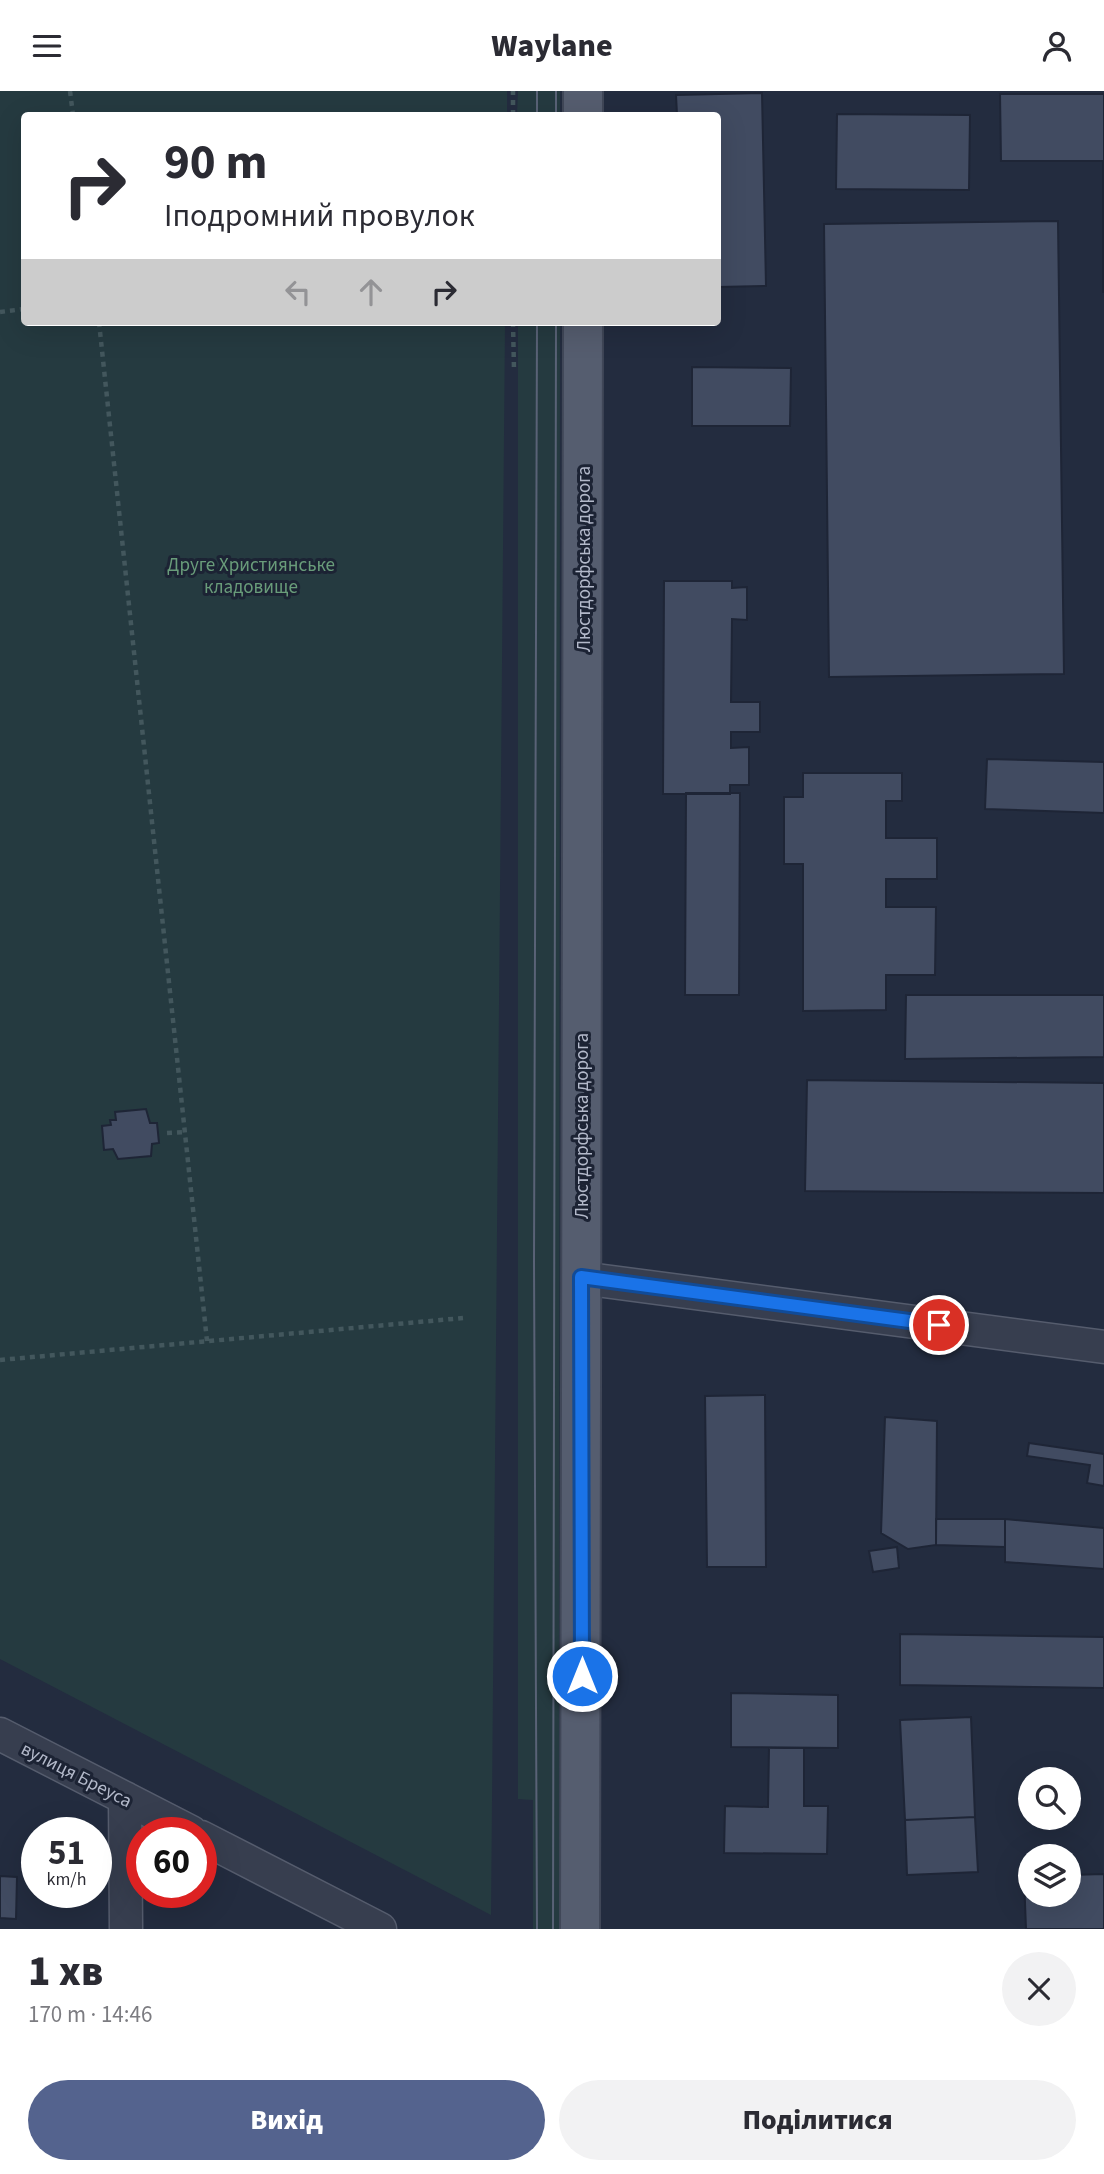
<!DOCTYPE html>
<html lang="uk">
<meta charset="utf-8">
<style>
:root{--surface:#fff;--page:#f2f2f3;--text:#2b2b33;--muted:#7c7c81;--accent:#54638e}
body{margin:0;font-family:"Source Sans 3",sans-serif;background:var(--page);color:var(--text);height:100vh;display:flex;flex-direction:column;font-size:26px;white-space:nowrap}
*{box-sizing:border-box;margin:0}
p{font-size:23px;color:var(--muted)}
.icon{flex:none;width:38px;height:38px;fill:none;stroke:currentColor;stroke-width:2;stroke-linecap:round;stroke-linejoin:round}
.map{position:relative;height:1838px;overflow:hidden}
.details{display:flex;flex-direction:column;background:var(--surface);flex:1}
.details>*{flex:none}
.banner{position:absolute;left:21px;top:21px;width:700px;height:214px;border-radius:7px;box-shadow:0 7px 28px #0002;background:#fff;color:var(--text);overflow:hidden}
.controls{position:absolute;left:1018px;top:1676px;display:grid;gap:14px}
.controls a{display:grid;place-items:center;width:63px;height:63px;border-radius:50%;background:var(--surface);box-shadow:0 7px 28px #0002;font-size:35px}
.speed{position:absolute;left:21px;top:1726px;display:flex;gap:14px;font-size:35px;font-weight:700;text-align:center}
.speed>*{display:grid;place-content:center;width:91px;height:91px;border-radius:50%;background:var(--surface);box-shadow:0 7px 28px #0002;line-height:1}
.speed small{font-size:18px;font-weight:400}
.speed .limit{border:10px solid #d22;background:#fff;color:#111}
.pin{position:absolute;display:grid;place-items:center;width:60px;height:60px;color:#fff;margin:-30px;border:4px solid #fff;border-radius:50%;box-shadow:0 2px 7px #0007}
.me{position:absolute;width:77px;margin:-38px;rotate:0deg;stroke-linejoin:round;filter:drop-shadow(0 0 5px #0008)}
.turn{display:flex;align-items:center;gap:24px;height:147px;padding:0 28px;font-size:32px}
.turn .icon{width:91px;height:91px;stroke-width:2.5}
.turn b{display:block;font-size:49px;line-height:60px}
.lanes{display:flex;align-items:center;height:66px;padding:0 28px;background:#0003;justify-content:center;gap:35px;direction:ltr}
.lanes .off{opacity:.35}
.round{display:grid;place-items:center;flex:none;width:74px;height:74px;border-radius:37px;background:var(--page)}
.head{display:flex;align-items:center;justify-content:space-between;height:119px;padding:0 28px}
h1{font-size:42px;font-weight:800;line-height:52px}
.cta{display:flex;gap:14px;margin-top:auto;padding:14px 28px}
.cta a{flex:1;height:80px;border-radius:42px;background:var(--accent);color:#fff;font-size:28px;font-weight:800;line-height:80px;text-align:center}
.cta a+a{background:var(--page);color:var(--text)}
header{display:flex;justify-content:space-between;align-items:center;height:91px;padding:0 28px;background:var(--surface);font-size:32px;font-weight:800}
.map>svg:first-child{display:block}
</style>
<header><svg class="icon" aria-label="menu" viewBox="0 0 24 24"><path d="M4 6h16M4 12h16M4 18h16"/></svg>Waylane<svg class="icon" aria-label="person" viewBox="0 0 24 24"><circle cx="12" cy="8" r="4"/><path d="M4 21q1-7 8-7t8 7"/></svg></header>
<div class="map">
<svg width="1104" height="1838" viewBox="0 0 1104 1838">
<rect width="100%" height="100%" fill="#232c3f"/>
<path fill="#253a40" d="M0,0H507V24H24V231H505L491,1824L0,1568Z
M518,0H560V24H517Z
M518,231H560L559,1733L562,1838H533V1709L518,1708Z"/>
<path fill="#414b61" stroke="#1e2536" stroke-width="2" d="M762,2L766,195L718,196V24H677L676,4Z
M1000,3H1104V70H1001Z
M837,23L970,24L969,99L836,98Z
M1103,70H1104V201H1103Z
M1058,130L1064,583L829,586L824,133Z
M692,276L791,277L790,335H692Z
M664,490H732V497L747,496V529L732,528L731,611H760V641H731V657L749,656V694H730V703H663Z
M987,668L1104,671V722L985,718Z
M803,682H902V710H886V747H937V788H886V816H936L935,884H886V919L803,920V773H784V706H803Z
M686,702H740L739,904H685Z
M906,904H1104V966L905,968Z
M807,989L1104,992V1102L805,1100Z
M146,1018L150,1032H157L159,1052L152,1053L151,1065L118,1068L113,1058L104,1059L102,1035L111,1034L110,1029H116L115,1021Z
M765,1304L766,1476H707L705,1305Z
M885,1326L937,1330L936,1454L908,1458L881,1442Z
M1029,1352L1104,1363V1395L1087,1392L1090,1374L1027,1365Z
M936,1428H1005V1456L936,1454Z
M1005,1428L1104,1437V1478L1005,1471Z
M897,1456L899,1477L873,1481L869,1460Z
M900,1543L1104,1546V1597L900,1594Z
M731,1602L838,1604V1657L731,1656Z
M971,1626L975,1726L905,1729L900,1629Z
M769,1657H804V1715H828L827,1763L724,1762L725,1715L768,1716Z
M975,1726L978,1781L907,1784L905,1729Z
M1104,1783V1838H1026L1024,1786H1031V1804H1069V1784Z
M0,1785L17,1786L16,1828L0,1827Z"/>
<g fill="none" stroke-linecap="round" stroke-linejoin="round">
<defs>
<path id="minor" d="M581,1187L1104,1256
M0,1643L191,1741
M125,1707L126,1838
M201,1746L380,1838"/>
<path id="major" d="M583,24V0
M580,1838L583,231"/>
</defs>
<use href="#minor" stroke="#555c6d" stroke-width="35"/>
<use href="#major" stroke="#404758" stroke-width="42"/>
<path stroke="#43575d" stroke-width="4.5" stroke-dasharray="5 5" stroke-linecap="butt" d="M70,0L73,24
M513,24V0
M0,221L24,218
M99,231L207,1250
M513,231L514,279
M167,1042L185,1041
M0,1269L463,1227"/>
<use href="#minor" stroke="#373e4f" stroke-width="32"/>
<use href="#major" stroke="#555d6f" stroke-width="38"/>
<path stroke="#596276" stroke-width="2" d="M537,0V24
M556,0V24
M537,1838L534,1170L537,231
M553,1838L556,231"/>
</g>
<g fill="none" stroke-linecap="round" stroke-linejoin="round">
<defs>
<path id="route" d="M582,1585L581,1186L939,1234"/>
</defs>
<use href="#route" stroke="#114b97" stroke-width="18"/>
<use href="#route" stroke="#1a73e8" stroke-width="12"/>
</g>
<g text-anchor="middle" stroke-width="6" stroke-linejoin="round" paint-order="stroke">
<g font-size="19" fill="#b3b9ca" stroke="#1c2334">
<text transform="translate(583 468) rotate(-90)" y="7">Люстдорфська дорога</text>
<text transform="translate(581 1035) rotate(-90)" y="7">Люстдорфська дорога</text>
<text transform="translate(77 1683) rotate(27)" y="7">вулиця Бреуса</text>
</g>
<g font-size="19" fill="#699c7a" stroke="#1c2334">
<text x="251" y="480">Друге Християнське<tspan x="251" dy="22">кладовище</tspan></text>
</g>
</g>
</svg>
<div class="controls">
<a><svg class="icon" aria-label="search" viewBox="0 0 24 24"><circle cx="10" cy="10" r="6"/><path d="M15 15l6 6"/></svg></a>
<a><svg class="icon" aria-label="layers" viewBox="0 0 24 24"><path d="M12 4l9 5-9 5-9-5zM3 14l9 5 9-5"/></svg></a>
</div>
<div class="speed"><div>51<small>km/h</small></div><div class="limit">60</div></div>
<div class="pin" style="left:939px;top:1234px;background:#d93025"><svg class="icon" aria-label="arrive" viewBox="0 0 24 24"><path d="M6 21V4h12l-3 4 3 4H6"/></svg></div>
<svg class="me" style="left:582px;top:1585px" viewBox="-20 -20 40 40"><circle r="17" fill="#1a73e8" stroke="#fff" stroke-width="3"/><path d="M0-11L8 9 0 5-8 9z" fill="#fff"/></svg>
<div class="banner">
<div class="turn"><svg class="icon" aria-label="right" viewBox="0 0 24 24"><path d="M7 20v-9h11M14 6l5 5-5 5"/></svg><div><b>90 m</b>Іподромний провулок</div></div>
<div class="lanes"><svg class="icon off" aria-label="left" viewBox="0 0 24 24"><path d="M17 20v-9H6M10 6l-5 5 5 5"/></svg><svg class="icon off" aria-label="ahead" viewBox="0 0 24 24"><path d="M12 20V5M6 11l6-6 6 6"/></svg><svg class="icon" aria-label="right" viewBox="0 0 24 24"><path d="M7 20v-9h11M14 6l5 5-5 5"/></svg></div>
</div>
</div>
<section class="details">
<div class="head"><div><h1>1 хв</h1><p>170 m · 14:46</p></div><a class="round"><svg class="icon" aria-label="close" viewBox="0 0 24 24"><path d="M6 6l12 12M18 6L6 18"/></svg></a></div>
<div class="cta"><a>Вихід</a><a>Поділитися</a></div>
</section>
